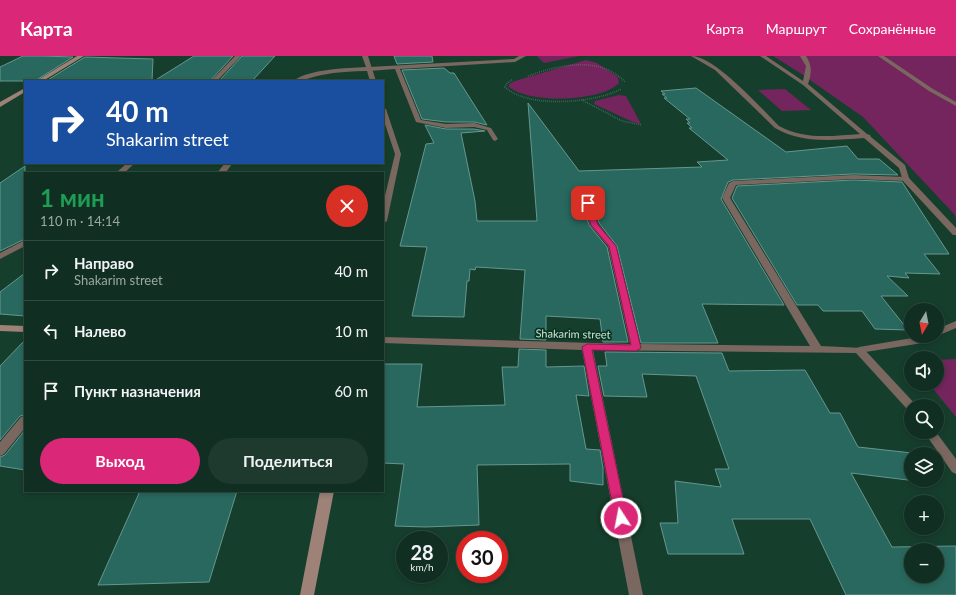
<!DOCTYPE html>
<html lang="ru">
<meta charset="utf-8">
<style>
:root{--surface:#102e21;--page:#1e3a2e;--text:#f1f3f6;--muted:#9ca8a5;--line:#304a3f;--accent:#db2777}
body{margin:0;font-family:Lato,sans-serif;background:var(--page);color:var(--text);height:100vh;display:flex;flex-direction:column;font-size:15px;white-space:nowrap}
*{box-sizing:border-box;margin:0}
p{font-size:13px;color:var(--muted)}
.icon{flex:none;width:22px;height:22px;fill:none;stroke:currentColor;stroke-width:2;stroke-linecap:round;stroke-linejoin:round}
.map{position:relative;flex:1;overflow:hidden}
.drawer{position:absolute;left:24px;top:116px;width:360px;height:320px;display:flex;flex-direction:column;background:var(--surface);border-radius:0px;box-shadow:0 2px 6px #0003,0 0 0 1px var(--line)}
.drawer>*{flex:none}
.banner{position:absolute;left:24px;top:24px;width:360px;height:84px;border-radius:0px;box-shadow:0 2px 6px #0003,0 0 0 1px var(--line);background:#1a4fa0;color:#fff;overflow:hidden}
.needle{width:26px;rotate:190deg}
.buttons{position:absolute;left:904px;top:247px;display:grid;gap:8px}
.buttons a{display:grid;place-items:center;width:40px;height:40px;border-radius:50%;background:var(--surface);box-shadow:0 2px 6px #0003,0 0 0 1px var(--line);font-size:20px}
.speed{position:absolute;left:396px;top:475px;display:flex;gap:8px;font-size:20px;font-weight:700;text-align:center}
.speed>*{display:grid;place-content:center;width:52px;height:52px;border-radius:50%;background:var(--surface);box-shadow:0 2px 6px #0003,0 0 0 1px var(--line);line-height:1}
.speed small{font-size:10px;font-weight:400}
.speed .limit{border:6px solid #d22;background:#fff;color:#111}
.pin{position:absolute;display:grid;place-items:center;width:34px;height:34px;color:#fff;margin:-17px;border-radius:8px;box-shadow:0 2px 6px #0006}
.me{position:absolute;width:44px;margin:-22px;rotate:349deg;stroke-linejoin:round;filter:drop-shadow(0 0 3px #0008)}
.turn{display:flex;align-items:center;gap:14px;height:84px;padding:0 16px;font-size:18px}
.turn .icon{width:52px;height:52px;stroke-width:2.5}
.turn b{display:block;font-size:28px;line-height:34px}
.round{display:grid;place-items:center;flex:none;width:42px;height:42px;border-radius:21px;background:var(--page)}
.summary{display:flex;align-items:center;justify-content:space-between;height:68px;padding:0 16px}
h1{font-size:24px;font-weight:700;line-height:30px;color:#1e9e55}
.action{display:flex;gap:8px;margin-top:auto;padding:8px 16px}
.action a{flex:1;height:46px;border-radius:24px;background:var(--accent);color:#fff;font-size:16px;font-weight:700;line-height:46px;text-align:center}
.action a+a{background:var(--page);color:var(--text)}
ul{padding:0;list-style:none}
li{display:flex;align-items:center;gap:12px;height:60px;padding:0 16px;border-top:1px solid var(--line)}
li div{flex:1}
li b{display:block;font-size:15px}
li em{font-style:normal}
header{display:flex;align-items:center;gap:24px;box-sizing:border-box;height:56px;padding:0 20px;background:var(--accent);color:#fff}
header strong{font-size:19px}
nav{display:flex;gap:22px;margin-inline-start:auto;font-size:14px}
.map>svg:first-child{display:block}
</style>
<header>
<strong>Карта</strong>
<nav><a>Карта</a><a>Маршрут</a><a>Сохранённые</a></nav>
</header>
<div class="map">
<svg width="956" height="539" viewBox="0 0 956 539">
<rect width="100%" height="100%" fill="#163e2c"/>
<path fill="#74255d" d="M537,0H579L544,7Z
M773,0H956V162L954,158L863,61L800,17Z
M586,4L597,7L618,21L619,27C601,46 529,48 509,31V28L515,25Z
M785,33L811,54L782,55L758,34Z
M619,39L626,40L641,68L633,66L594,48L595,45Z
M956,303V361L929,328H937V304Z"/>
<path fill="#29685e" stroke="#65978e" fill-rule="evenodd" d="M23,0H42L73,1L35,25H0V11Z
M194,0H233L210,25H154Z
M242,0H275L252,25H219Z
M394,0H432L433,6L397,8Z
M85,1L153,3L152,25H46Z
M444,12L450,17H454L487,69L474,66H446L422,63L402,14Z
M696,32L786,96L847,90L858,103H879L898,119L853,118L733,124L728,126L721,143L784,249L702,248L718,287H641L617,190L599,167L589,137L583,134L579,137L589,169L607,191L628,286H603L600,263L546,260V284L520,283L525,214L476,211L475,214L470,213L469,225H467L464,261L412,260L427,191L400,190L426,88L434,87L425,69L446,73H474L485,75L461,77L475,145L477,165H537L528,47L579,115L702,111L697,106L728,104L689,72H692L687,67H690L686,63H690L664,42H667L662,38H665L661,35Z
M25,110V183L0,195V127Z
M853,124L902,126L949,198H924L940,218L905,217L909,222L887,220L908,240H881L908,274L875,273L862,255H823L818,249H797L732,142L737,130Z
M25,217V260L0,258V236Z
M25,284V359L20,360L0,384V310Z
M519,293L546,294V311L584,310L589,340L576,339L586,393L600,394L603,412V429L570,425V408L477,409L479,469L425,471L395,470L404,408L383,407V308H422L417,351L505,349L502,311H518Z
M605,296L722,297L729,315L805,314L830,357H840L858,391L912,397L911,424H923L924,426L851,417L892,491L956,490V539H846L810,463H732L744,498H668L660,467H678L675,425L721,431L715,413H729L696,320L642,318L647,341L604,340L598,310H607ZM911,494H937V520H911Z
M25,374V414L0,410V401L5,399Z
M140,435H237L209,526L98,529Z"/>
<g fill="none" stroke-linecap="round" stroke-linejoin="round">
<path stroke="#69897a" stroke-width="1.5" stroke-dasharray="0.5 1.5" stroke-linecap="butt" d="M528,20C561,8 601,0 625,26
M512,24L507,27L505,31C527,53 596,47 621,33
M582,44L622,65L642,69"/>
<path fill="#796760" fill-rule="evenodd" d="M519,0H526L515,6L400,13L421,64L446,68L474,67L491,72L498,83L495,85L493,84L487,74L474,71L446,72L416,66L395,13L369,15L366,13L369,11L514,3Z
M691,0C715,0 761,52 779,70C805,84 832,80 860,78L803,29L760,0H766L803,25L806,10L800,0H806C812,9 812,17 808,28L867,78L870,79L871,81L905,109L909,122L956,172V179H953L903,125L899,112L864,82C833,84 803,88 775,72L715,14Z
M878,0H884L933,33L956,46V50L929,35Z
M956,265V272L937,280L929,286L859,297L854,294L859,291L924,280H937V273Z"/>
<path fill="#796760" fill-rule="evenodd" d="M235,0H241L217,25H211Z
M362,0H368L376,25H370L367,15C352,15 337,16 322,19C312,21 303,25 293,25C309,13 346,12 366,11Z
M383,51L386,53L401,98L387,165L383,167V148L395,98L383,62Z
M127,107H135L124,117H116Z
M225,107H233L225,117H217Z
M853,119L906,121L910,123L906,125L853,123L736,129L730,142L821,290L863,292L917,350H911V354L907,353L856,297L593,294L643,539H629L582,294L383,287V281L630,288L608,190L590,169L580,137L584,135L588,137L598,168L616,190L640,288L810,290L722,142L729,127L733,125Z
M25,184V190L0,203V197Z
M25,360V372L4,398L0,400V386L21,361Z
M924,376H936L956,403V418L952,416Z"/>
<path fill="#9e8277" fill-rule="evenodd" d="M77,0H84L43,25H36Z
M25,32V36L0,51V46Z
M0,269L25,270V276L0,275Z
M320,435H334L314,539H300Z"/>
</g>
<path fill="#db2777" stroke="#8e194d" d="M588,145L591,147L598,169L616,190L641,292L636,295L592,294L627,462L625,465L621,467L616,465L615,462L582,291L587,288L631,289L609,190L591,169L584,147Z"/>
<g text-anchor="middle" stroke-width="3.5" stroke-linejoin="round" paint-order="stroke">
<g font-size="11" fill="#cde3d7" stroke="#0a3422">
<text transform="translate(573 278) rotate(1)" y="4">Shakarim street</text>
</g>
</g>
</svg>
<div class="buttons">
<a><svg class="needle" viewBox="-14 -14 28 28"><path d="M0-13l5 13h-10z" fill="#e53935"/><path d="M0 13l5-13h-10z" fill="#9ca8a5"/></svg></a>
<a><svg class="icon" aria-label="sound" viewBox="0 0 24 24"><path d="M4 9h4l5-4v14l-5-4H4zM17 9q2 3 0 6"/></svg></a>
<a><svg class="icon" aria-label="search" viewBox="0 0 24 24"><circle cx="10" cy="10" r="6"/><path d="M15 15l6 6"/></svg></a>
<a><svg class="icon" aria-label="layers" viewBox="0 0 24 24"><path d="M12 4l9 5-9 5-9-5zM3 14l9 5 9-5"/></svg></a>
<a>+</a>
<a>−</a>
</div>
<div class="speed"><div>28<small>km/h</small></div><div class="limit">30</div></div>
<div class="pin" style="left:588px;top:147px;background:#d93025"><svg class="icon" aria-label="arrive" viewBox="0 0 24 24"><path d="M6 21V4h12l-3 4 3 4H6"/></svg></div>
<svg class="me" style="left:621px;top:462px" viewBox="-20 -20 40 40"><circle r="17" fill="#db2777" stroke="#fff" stroke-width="3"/><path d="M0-11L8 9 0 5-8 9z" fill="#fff"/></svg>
<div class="banner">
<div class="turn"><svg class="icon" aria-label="right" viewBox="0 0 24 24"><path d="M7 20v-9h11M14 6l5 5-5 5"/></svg><div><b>40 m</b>Shakarim street</div></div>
</div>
<section class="drawer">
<div class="summary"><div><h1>1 мин</h1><p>110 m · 14:14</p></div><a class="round" style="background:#d93025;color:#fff"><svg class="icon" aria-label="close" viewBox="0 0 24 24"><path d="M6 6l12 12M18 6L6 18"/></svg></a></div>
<ul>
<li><svg class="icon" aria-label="right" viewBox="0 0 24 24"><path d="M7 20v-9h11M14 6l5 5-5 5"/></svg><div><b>Направо</b><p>Shakarim street</p></div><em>40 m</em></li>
<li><svg class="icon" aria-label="left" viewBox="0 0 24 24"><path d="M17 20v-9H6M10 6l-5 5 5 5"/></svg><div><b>Налево</b></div><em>10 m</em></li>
<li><svg class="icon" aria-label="arrive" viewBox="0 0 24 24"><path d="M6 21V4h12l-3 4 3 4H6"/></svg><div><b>Пункт назначения</b></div><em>60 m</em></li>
</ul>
<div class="action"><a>Выход</a><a>Поделиться</a></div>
</section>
</div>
